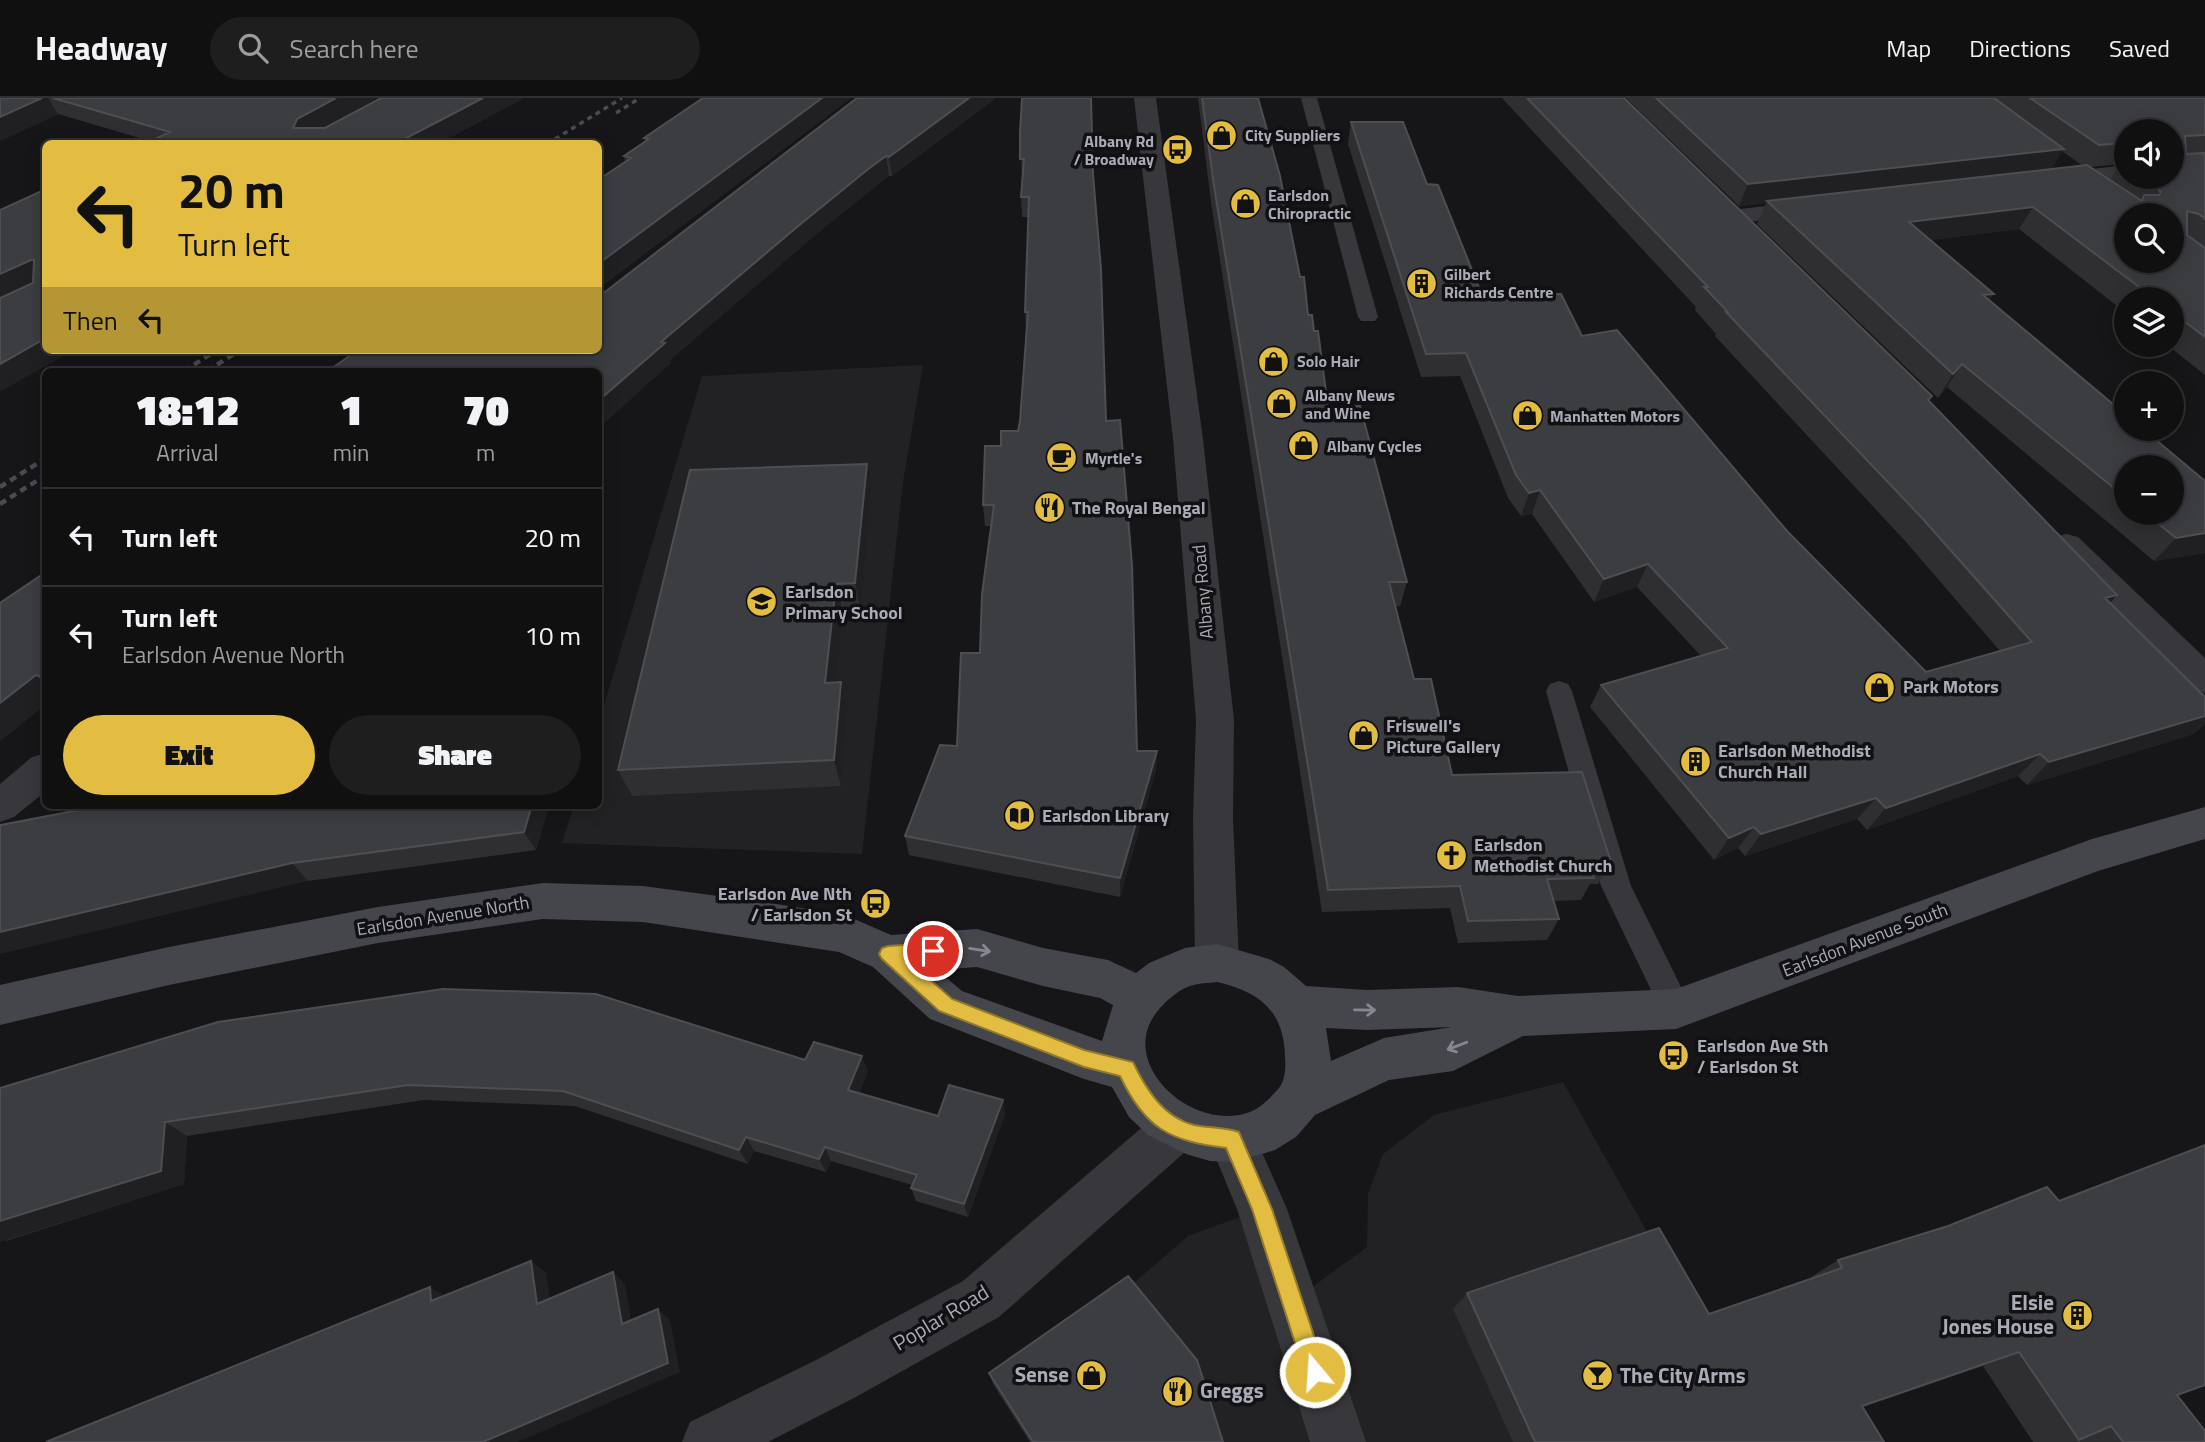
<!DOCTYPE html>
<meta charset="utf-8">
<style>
:root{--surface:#101011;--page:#1e1e1f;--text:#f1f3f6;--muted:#9c9d9f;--line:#303031;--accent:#e2bd42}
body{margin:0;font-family:"Titillium Web",sans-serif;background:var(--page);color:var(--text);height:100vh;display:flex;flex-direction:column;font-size:26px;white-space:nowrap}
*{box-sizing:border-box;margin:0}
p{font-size:23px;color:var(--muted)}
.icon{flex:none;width:38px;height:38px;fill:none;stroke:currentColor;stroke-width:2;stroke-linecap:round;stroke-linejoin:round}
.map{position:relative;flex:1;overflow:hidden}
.sheet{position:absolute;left:42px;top:270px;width:560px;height:441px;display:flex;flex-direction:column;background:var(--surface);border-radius:10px;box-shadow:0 4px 18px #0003,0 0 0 2px var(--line)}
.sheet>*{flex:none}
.top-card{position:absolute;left:42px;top:42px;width:560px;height:214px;border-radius:10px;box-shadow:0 4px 18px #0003,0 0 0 2px var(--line);background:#e2bd42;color:#111;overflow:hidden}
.tools{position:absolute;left:2114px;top:21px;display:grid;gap:14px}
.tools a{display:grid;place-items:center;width:70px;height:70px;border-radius:50%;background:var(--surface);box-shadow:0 4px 18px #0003,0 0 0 2px var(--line);font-size:35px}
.pin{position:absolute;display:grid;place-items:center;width:60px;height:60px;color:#fff;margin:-30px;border:4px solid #fff;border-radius:50%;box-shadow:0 2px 7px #0007}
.me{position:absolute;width:77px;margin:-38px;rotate:342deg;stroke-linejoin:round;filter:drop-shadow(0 0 5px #0008)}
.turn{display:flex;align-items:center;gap:24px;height:147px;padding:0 21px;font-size:32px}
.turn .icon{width:91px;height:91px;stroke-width:2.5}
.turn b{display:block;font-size:49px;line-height:60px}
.then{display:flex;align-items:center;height:66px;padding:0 21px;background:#0003;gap:14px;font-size:26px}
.eta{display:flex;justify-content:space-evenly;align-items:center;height:119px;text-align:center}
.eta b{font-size:42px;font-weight:800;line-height:49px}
.cta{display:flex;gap:14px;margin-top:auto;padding:14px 21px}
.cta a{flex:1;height:80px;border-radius:42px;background:var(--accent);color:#111;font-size:28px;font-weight:800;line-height:80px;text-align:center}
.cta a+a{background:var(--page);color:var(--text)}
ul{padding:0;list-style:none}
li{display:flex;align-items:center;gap:21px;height:98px;padding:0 21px;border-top:2px solid var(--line)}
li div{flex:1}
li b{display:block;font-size:26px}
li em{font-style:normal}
header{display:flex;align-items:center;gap:42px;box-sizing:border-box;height:98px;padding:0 35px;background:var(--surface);border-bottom:2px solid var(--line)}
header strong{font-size:33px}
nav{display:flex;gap:38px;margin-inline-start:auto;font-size:24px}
.search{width:490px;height:63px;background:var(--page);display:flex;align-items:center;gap:18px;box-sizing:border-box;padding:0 24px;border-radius:38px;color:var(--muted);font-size:26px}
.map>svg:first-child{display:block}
</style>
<header>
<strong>Headway</strong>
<div class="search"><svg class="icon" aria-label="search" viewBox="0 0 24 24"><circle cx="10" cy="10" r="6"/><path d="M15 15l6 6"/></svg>Search here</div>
<nav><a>Map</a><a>Directions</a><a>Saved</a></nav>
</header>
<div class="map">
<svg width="2205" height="1344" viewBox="0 0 2205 1344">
<rect width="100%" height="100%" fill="#161517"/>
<path fill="#222224" d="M923,267L903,384L862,756L562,745L574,707H598L599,624L702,278Z
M1563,984L1765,1344H1216L1127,1191L1188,1138L1262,1111L1292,1204L1367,1149L1368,1096L1383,1056L1434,1017Z"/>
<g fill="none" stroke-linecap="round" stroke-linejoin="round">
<path fill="#37373c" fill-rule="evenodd" d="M1301,0H1317L1378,219L1375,223H1361L1358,219Z
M1559,583L1568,586L1572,593L1631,788L1692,911L1687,921L1676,926L1665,921L1601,788L1546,593L1550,586Z"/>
<path fill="#37373c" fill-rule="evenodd" d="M2126,67V79H2134L2049,90L2041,88L2037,83L2041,78L2049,76Z
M1812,103L1821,105L1824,110L1821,115L1731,126L1722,124L1719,119L1722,114L1731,112Z
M2066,436L2078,439L2205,560V595L2192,592L2054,455L2050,447L2054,439Z
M46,655V693L14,719L0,724V686L32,659Z
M1177,1007L1194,1014L1201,1030L1194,1046L999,1219L854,1300L768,1344H682L690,1324L816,1262L963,1183L1160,1014Z"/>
<path fill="#37373c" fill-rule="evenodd" d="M1134,0H1156L1203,341L1234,622L1233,720L1239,865L1232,879L1217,884L1202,879L1195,865L1193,720L1196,622L1173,341Z
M1232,1018L1249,1025L1287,1111L1366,1344H1310L1237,1111L1208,1041L1215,1025Z"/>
<path fill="#45464c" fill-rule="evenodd" d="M2205,709V741L2098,773L1676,931L1523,938L1453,973L1389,982L1315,1017L1296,1039L1275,1052L1234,1064L1210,1063L1186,1056L1148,1037L1129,1019L1112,989L1084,981L930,921L873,869L839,854L643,824L543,821L378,845L169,887L0,927V887L169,849L378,809L543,785L643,788L763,804L845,817L891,837L977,831L1043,850L1108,862L1136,875L1149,865L1185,850L1217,846L1269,861L1284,869L1306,888L1367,892L1458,889L1518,898L1676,891L2092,741ZM977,869L1043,888L1100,900L1113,907L1102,943L962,893L937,872ZM1217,884C1260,894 1284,913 1285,959C1286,969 1285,983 1279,990C1271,999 1262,1009 1250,1014C1193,1036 1112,964 1160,910C1168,901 1179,892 1190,888C1199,885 1208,885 1217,884ZM1452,929L1384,940L1331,963L1326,930L1367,932Z"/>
<path stroke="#4a4b51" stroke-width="3.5" stroke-dasharray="5 4.5" stroke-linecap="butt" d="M616,15L640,0
M547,46L622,0"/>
<path stroke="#4a4b51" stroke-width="4.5" stroke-dasharray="7 5" stroke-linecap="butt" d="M184,273L217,252
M207,273L240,252
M0,389L46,360
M0,406L46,377"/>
</g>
<path fill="#2f2f32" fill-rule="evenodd" d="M0,0H377L322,30H325L524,0L438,46H145L150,43L58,16L0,43Z
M851,0L598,191V82L625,64L624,58L645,44L644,40Z
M996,0L892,78H889L870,92L801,149L670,262L671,265L358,252H526L524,254H532L601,197Z
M1198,0H1258L1308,217L1328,309L1407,484L1400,508L1395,509L1414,581L1452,677L1611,764L1598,786H1590L1581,802L1554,803L1559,821L1547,842L1458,845L1450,810L1322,814L1212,111Z
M1502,0H1624L1932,298L1929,303L2117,497L2110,505L2194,636L2027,687L2018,678L1867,732L1857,721L1745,758L1738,750L1714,762L1590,609L1601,587L1701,558L1637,489L1594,504L1532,416L1521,418L1508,400L1460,278L1421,279L1348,46L1351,24L1427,86L1482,197L1582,238L1787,433L1926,574L2000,553L1906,444L1715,238L1716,236L1695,212L1696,209Z
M1626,0H2205V277L2167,247H2172V201H2126V215L2019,131L1931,142L1989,202L2205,383V455L2154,463L1947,289L1938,300L1757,126L1766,105L1739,108ZM2126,33H2172V79H2126ZM2062,53L2083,68L2051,72ZM2120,66L2110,82L2090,69ZM2126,369L2172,415H2126Z
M1020,34L1093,76L1106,323L1137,653H1157L1156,672L1120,799L909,757L905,738L957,648L980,555L991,428H985L983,407L1001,348L1018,333L1020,323L1026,232L1025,214L1028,119H1022L1021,99L1022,81Z
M872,393L861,513L843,514L835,585L841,584L848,611L841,688L632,698L618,672Z
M46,474V606L0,643Z
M105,707H549L536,752L308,783Z
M805,962L868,973L859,995L938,1018L1003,1002L1005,1016L968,1119L916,1103L911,1090L912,1087L831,1063L826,1074L754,1053L748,1066L575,1008L424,1002L187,1038L184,1086L6,1143L0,990Z
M1838,1162L2177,1297L2205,1344H2033L1983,1268L1863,1309L1884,1344H1513L1453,1211L1467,1195L1709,1216L1811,1181V1179Z
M989,1275L1223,1344H1030L993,1286Z"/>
<path fill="#201f21" d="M42,0H48L58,16L0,43V19Z
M336,0H377L306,39L293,30L297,21Z
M483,0H524L438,46H395Z
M822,0H851L598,191V166Z
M969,0H996L892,78L889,59Z
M2064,51L2050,73L1767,103L1766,105L1739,108L1748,86Z
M886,58L889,78L801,149L670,262L671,265L598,331V303L661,244L797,129Z
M2033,109L2019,131L1897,146L1909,124Z
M31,162L45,181L0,202V176Z
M1994,196L1979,219L1983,197Z
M46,240V252H74L0,294V266Z
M497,252H526L506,271L497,254Z
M1962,266L1947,289L1938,300L1953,276Z
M867,366L872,393L861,513L855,485Z
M1540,392L1532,416L1521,418L1529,395Z
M2205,435V455L2154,463L2176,440Z
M1648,466L1637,489L1594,504L1604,481Z
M836,486L843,514L833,612L825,585Z
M2117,497L2096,521L2105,500Z
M36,577L46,587V606L0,643V605Z
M841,584L848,611L841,688L834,662Z
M2205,618V626L2194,636L2027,687L2049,664Z
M1157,653L1156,672L1120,799V780Z
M2040,656L2018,678L1867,732L1886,710Z
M1876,700L1857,721L1745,758L1761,736Z
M532,707H549L536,752L524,734Z
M1754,729L1738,750L1714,762L1729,740Z
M292,765L308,783L0,856V834Z
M862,958L868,973L854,1007L848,992Z
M1003,1002L1005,1016L968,1119L964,1106Z
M165,1024L187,1038L184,1086L0,1144V1123Z
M746,1039L754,1053L748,1066L739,1052Z
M825,1049L831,1063L826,1074L819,1061Z
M531,1163L546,1174L552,1216L537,1206Z
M613,1174L625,1186L634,1237L622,1226Z
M430,1189L447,1200L431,1203Z
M658,1211L670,1222L680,1274L518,1344H483Z
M2019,1254L1983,1268L1832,1320L1862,1308Z"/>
<path fill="#3c3d40" stroke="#4d4e53" stroke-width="2" fill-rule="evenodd" d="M0,0H42L0,19Z
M53,0H336L297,21L293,30H325L381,0H483L395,46H145L170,34Z
M703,0H822L598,166V82L631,60L624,58L649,41L644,40Z
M857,0H969L889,59L886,58L867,72L797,129L661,244L665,245L598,303V273H328L358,252H497V254H532L535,252H598V197H601Z
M1022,0H1091L1093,76L1101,172L1106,323L1120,322L1132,467L1137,653H1157L1120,780L905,738L940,647L957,648L961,555H980L982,496L994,407H983L985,348H1001V333H1018L1020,323L1028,214H1025L1029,99H1021L1024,61H1020V34Z
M1202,0H1258L1280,78L1300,179H1304L1308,217H1312L1314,233H1318L1328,309L1360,308L1407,484H1389L1414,581H1431L1452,677L1582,674L1611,764H1588L1594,780L1547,781L1559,821L1468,823L1460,788L1328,792L1214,88Z
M1527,0H1624L1932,298L1928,302L2117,497L2105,500L2205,599V618L2049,664L2040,656L1886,710L1876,700L1761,736L1754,729L1729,740L1601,587L1728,550L1648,466L1604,481L1540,392L1529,395L1516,377L1466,255L1426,256L1351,24H1403L1427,86L1438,87L1482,197L1561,196L1582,238L1617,232L1787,433L1926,574L2032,544L1922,420L1726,214H1728L1704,189H1708Z
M1656,0H1994L2064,51L1748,86Z
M2030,0H2205V37L2185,38L2186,56L2205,55V121L2199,116L2187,113V137L2205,150V239L2172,214V201H2155L2033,109L1909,124L1994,196L1983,197L2126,317V331H2143L2205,383V435L2176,440L2145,415H2172V369H2126V400L1962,266L1953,276L1767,103L2087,67L2142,103L2144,97H2159L2161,94L2142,79H2172V33H2126V45L2099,47ZM2126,117H2172V163H2126Z
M46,91V240L0,266V200L33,185L34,162H31L0,176V112Z
M867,366L855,485L836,486L825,585L841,584L834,662L618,672L690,372Z
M46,474V581L36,577L0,605V505Z
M105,707H532L524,734L292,765L0,834V729L1,727Z
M443,891L596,896L805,962L814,944L862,958L848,992L938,1018L949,987L1003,1002L964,1106L911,1090L917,1077L825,1049L819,1061L746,1039L739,1052L563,993L408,987L165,1024L161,1073L0,1123V990L218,924Z
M2205,1047V1287L2177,1297L2205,1333V1344H2123L2111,1328L2079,1342L2019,1254L1862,1308L1884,1344H1535L1467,1195L1659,1130L1709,1216L1842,1170L1838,1162L1948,1128L2047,1089L2059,1103Z
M531,1163L537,1206L613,1174L622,1226L658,1211L668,1265L483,1344H46L430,1189L431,1203Z
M1128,1178L1197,1262L1223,1344H1033L989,1275Z"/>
<defs><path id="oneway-shaft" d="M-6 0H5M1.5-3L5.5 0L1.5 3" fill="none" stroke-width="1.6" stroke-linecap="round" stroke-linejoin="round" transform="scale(1.75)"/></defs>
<g stroke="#868891">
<use href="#oneway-shaft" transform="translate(980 852) rotate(9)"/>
<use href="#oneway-shaft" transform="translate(1365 912) rotate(1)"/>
<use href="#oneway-shaft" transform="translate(1457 948) rotate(159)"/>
</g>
<path fill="#e2bd42" stroke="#937b2b" stroke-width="2" d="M933,845L939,847L941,853L939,858L908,862L952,901L1084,952L1133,964C1146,991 1163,1019 1194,1027C1209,1030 1225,1029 1239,1034L1272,1111L1326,1274L1322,1282L1315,1285L1307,1282L1252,1111L1226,1050C1170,1043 1145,1031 1120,978L1084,969L939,913L882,861L879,856L882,850L888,848Z"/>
<defs>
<symbol id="shop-disc" viewBox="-11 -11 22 22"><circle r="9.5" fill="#e2bd42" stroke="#111012"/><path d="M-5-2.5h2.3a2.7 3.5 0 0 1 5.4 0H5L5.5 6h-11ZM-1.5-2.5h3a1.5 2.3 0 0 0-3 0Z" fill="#111"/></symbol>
<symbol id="bus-disc" viewBox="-11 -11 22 22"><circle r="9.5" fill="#e2bd42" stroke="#111012"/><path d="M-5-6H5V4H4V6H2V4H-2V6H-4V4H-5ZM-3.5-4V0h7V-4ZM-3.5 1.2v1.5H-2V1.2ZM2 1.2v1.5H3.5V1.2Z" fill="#111"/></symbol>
<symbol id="building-disc" viewBox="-11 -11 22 22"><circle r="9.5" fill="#e2bd42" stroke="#111012"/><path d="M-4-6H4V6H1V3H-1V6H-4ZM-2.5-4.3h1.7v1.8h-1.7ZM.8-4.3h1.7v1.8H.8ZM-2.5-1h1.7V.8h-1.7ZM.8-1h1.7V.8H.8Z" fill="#111"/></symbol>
<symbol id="cafe-disc" viewBox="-11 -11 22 22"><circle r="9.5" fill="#e2bd42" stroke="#111012"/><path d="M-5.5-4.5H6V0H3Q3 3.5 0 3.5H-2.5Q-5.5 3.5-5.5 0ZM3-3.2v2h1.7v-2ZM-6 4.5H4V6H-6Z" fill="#111"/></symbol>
<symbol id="restaurant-disc" viewBox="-11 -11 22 22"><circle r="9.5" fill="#e2bd42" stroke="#111012"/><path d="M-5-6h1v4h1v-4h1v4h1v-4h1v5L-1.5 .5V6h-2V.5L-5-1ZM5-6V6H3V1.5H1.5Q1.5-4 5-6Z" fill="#111"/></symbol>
<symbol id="school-disc" viewBox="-11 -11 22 22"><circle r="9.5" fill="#e2bd42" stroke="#111012"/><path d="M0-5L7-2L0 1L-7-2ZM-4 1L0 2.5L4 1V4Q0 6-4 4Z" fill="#111"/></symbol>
<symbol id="library-disc" viewBox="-11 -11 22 22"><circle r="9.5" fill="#e2bd42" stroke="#111012"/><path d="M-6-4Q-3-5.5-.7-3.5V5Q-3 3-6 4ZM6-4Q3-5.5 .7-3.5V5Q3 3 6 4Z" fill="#111"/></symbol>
<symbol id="church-disc" viewBox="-11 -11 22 22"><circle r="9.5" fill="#e2bd42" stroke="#111012"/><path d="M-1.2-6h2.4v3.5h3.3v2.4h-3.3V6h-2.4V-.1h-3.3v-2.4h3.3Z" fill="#111"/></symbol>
<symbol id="bar-disc" viewBox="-11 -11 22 22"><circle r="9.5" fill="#e2bd42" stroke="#111012"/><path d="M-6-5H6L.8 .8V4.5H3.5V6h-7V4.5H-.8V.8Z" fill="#111"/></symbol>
</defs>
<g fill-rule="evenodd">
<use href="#shop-disc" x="1204" y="20" width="35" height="35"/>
<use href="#bus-disc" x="1160" y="34" width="35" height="35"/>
<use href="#shop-disc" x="1228" y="88" width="35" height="35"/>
<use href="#building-disc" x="1404" y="168" width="35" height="35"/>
<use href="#shop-disc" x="1256" y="246" width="35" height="35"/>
<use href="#shop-disc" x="1264" y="288" width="35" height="35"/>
<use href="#shop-disc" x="1510" y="300" width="35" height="35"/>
<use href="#shop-disc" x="1286" y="330" width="35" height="35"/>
<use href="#cafe-disc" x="1044" y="342" width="35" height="35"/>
<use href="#restaurant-disc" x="1032" y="392" width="35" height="35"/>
<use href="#school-disc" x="744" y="486" width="35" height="35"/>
<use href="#shop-disc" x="1862" y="572" width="35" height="35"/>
<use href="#shop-disc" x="1346" y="620" width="35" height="35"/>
<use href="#building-disc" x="1678" y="646" width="35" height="35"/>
<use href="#library-disc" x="1002" y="700" width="35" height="35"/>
<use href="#church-disc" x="1434" y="740" width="35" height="35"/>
<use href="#bus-disc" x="858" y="788" width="35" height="35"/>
<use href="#bus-disc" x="1656" y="940" width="35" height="35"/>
<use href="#building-disc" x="2060" y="1200" width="35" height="35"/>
<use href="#shop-disc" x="1074" y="1260" width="35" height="35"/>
<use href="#bar-disc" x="1580" y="1260" width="35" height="35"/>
<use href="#restaurant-disc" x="1160" y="1276" width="35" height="35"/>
</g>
<g text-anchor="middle" stroke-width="7" stroke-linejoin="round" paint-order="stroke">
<g font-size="16" font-weight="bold" fill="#a9abb6" stroke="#111012" text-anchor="start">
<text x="1245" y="43">City Suppliers</text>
<text x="1154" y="49" text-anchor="end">Albany Rd<tspan x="1154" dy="18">/ Broadway</tspan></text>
<text x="1268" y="103">Earlsdon<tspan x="1268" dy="18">Chiropractic</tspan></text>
<text x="1444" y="182">Gilbert<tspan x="1444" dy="18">Richards Centre</tspan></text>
<text x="1297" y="269">Solo Hair</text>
<text x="1305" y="303">Albany News<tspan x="1305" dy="18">and Wine</tspan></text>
<text x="1550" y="324">Manhatten Motors</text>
<text x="1327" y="354">Albany Cycles</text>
<text x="1085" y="366">Myrtle's</text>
</g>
<g font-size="18" font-weight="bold" fill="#a9abb6" stroke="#111012" text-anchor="start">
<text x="1072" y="416">The Royal Bengal</text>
<text x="785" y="500">Earlsdon<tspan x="785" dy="21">Primary School</tspan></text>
<text x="1903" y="595">Park Motors</text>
<text x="1386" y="634">Friswell's<tspan x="1386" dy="21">Picture Gallery</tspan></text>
<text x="1718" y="659">Earlsdon Methodist<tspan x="1718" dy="21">Church Hall</tspan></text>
<text x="1042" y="724">Earlsdon Library</text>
<text x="1474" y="753">Earlsdon<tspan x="1474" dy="21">Methodist Church</tspan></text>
<text x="852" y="802" text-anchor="end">Earlsdon Ave Nth<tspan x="852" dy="21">/ Earlsdon St</tspan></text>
<text x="1697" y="954">Earlsdon Ave Sth<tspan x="1697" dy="21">/ Earlsdon St</tspan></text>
</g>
<g font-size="18" fill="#a9abb6" stroke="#111012">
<text transform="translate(1203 494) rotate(-95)" y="6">Albany Road</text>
<text transform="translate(443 818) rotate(-9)" y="6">Earlsdon Avenue North</text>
<text transform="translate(1865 842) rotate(-21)" y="6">Earlsdon Avenue South</text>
</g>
<g font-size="21" font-weight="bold" fill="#a9abb6" stroke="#111012" text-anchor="end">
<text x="2054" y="1212">Elsie<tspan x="2054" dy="24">Jones House</tspan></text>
<text x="1069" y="1284">Sense</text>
<text x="1620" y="1285" text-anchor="start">The City Arms</text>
<text x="1200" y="1300" text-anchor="start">Greggs</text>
</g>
<g font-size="21" fill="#a9abb6" stroke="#111012">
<text transform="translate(941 1220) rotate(-31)" y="7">Poplar Road</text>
</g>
</g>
</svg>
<div class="tools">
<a><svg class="icon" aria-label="sound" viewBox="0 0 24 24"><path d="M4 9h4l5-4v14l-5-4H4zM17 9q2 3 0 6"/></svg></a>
<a><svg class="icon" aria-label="search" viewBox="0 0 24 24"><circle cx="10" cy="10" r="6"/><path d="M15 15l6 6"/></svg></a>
<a><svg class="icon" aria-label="layers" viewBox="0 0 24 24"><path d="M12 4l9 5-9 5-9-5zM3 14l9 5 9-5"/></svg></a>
<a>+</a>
<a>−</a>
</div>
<div class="pin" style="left:933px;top:853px;background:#d93025"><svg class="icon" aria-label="arrive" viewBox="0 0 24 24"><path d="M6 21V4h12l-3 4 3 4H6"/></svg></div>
<svg class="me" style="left:1315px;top:1274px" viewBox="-20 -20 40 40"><circle r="17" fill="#e2bd42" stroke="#fff" stroke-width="3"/><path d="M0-11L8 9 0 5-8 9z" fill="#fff"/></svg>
<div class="top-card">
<div class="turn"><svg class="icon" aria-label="left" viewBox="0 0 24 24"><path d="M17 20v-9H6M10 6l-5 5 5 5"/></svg><div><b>20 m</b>Turn left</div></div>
<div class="then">Then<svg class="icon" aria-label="left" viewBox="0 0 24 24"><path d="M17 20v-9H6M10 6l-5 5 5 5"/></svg></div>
</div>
<section class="sheet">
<div class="eta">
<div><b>18:12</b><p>Arrival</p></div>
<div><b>1</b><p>min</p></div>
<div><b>70</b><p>m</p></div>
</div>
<ul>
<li><svg class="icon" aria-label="left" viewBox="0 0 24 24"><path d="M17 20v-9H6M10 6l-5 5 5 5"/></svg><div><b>Turn left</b></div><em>20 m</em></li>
<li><svg class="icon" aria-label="left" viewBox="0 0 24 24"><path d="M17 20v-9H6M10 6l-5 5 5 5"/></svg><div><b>Turn left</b><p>Earlsdon Avenue North</p></div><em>10 m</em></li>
</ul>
<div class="cta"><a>Exit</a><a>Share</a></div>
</section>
</div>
